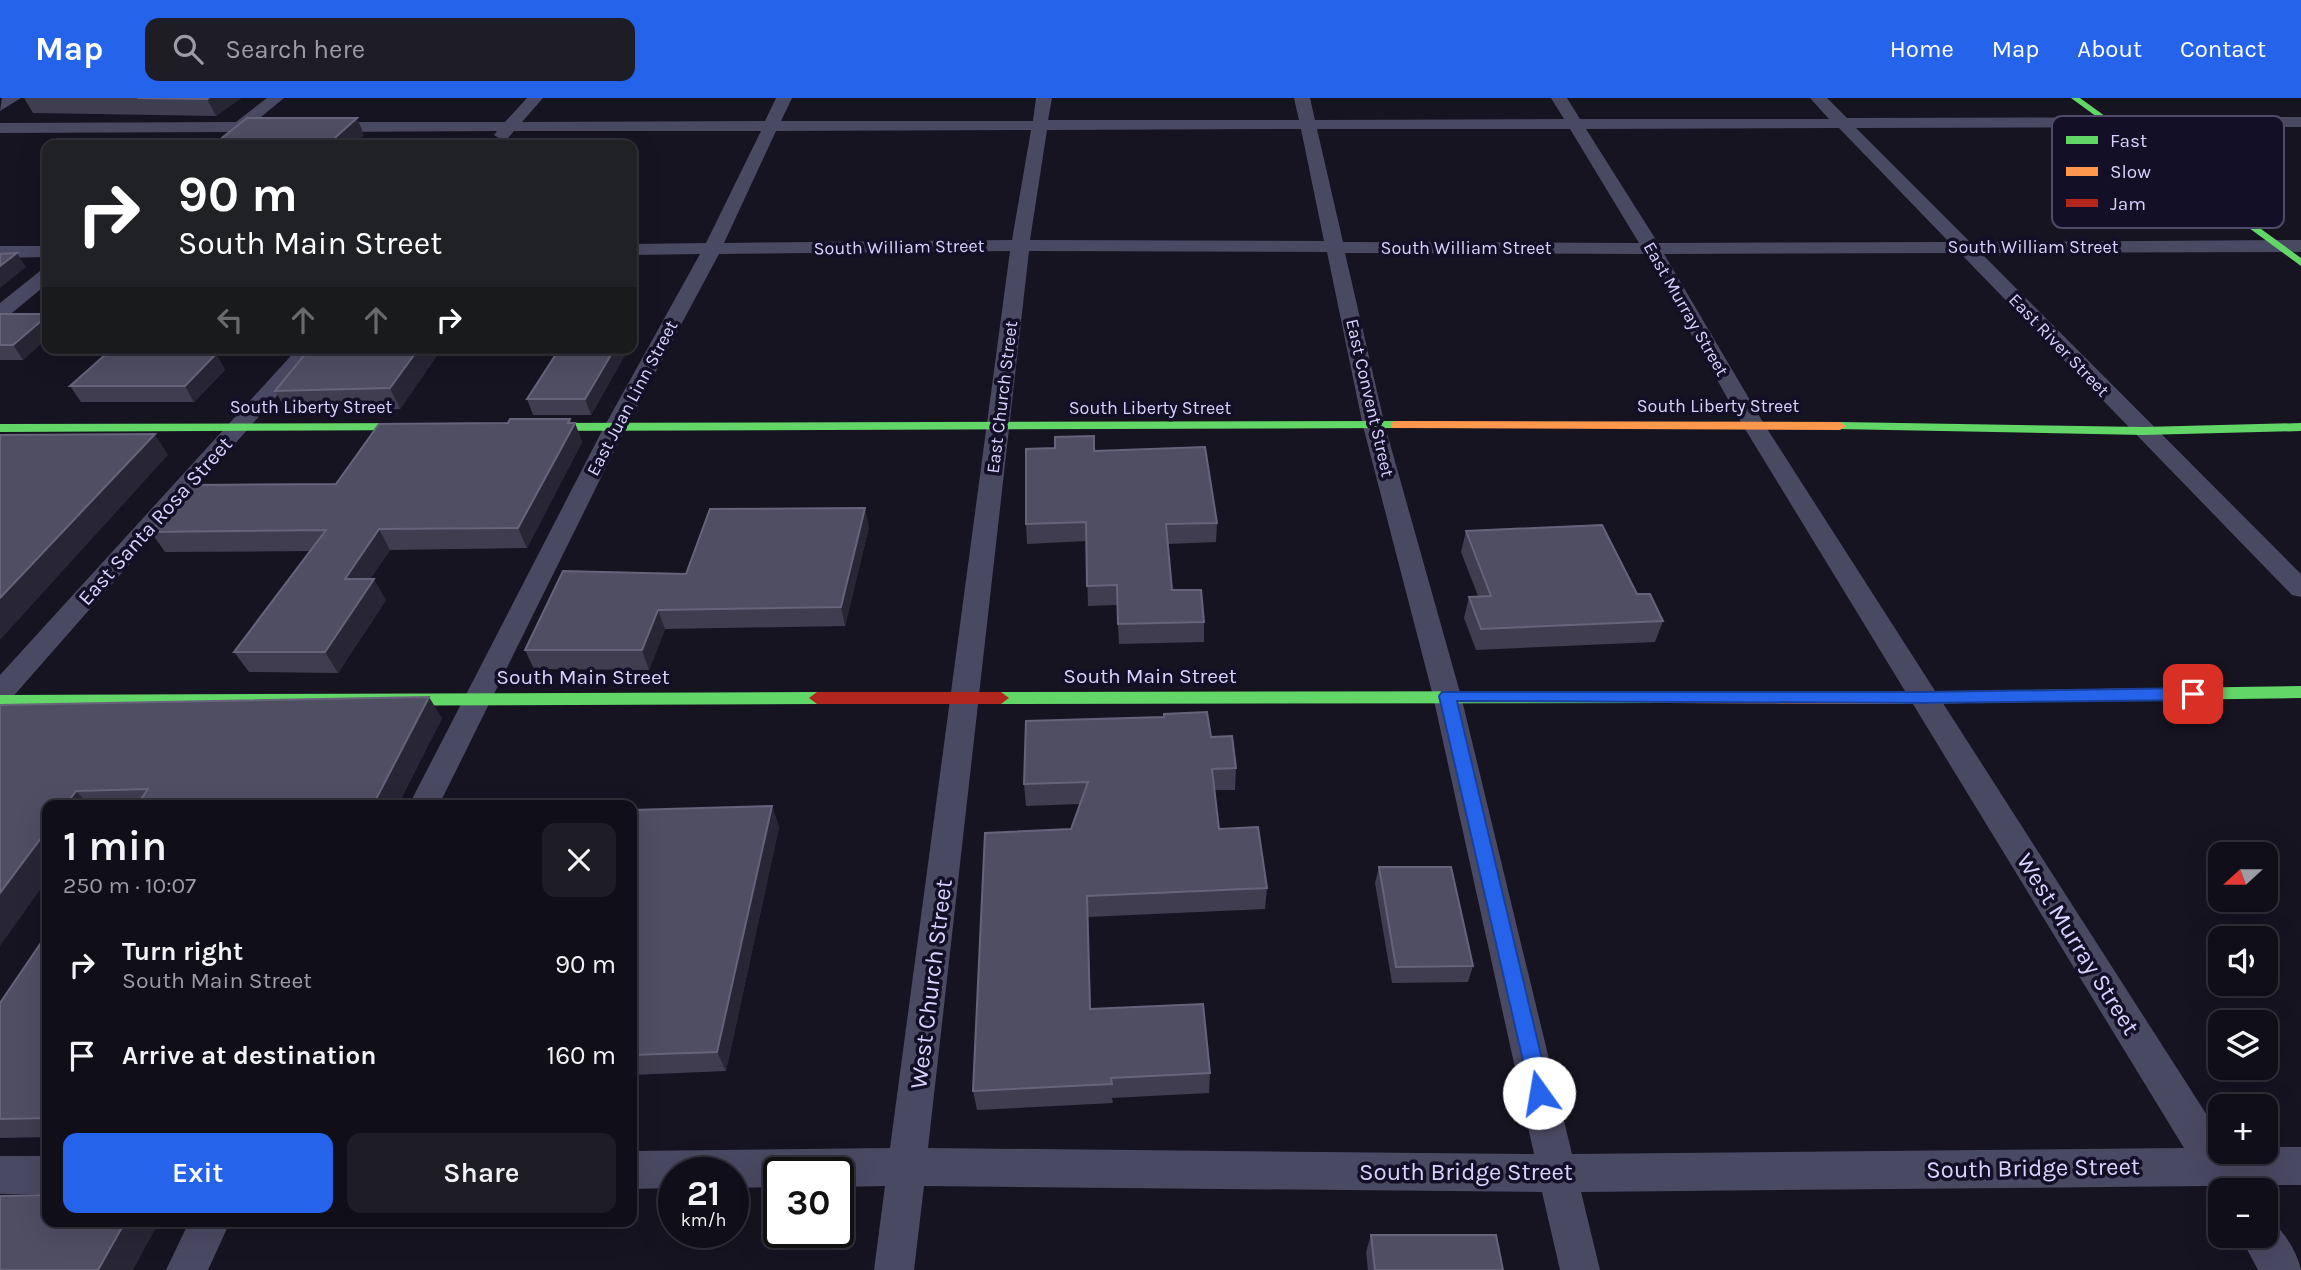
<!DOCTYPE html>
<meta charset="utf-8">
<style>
:root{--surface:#100f19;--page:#1e1d26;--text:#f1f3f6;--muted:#9c9ca2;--line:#302f38;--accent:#2563eb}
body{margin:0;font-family:Karla,sans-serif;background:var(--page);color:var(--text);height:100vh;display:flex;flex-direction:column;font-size:26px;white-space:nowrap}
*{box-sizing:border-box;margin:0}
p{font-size:23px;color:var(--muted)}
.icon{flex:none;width:38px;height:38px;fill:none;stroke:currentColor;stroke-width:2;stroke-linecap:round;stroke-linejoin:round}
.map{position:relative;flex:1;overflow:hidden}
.drawer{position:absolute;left:42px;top:702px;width:595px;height:427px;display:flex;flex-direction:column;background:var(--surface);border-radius:14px;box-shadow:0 7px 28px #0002,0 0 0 2px var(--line)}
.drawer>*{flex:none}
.banner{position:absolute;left:42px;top:42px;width:595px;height:214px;border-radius:14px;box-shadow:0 7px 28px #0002,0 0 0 2px var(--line);background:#202124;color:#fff;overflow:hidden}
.needle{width:46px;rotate:249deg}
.controls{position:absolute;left:2208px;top:744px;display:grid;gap:14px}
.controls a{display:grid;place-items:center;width:70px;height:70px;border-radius:14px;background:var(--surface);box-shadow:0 7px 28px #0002,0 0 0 2px var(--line);font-size:35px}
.speed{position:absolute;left:658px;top:1059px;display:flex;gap:14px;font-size:35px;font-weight:700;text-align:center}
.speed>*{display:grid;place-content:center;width:91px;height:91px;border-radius:50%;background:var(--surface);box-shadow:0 7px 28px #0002,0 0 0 2px var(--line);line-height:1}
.speed small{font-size:18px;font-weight:400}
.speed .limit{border:4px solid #111;border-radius:10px;background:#fff;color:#111}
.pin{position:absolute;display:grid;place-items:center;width:60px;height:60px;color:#fff;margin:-30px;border-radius:14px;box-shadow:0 4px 10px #0006}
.me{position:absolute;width:77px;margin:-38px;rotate:347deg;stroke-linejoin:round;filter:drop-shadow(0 0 5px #0008)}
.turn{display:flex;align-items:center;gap:24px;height:147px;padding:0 21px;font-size:32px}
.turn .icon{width:91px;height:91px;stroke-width:2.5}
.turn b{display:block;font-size:49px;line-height:60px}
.lanes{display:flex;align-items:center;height:66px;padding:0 21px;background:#0003;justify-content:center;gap:35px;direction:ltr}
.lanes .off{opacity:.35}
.round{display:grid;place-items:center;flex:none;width:74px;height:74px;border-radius:14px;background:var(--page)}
.headline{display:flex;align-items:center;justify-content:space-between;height:119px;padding:0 21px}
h1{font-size:42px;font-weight:600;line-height:52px}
.action{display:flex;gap:14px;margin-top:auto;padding:14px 21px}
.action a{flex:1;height:80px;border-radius:14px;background:var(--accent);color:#fff;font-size:28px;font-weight:600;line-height:80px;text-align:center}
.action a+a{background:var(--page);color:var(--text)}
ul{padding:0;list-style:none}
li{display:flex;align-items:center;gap:21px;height:91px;padding:0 21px}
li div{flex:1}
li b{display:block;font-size:26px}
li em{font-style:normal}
header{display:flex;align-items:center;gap:42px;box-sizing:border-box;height:98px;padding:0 35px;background:var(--accent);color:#fff}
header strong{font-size:33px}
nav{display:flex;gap:38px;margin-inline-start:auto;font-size:24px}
.search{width:490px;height:63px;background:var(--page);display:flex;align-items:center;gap:18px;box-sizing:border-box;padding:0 24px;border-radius:14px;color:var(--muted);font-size:26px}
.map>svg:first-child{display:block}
</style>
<header>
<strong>Map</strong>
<div class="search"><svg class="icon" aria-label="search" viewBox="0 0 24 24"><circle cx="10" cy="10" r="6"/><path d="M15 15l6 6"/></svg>Search here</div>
<nav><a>Home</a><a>Map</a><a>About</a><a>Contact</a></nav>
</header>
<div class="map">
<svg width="2301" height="1172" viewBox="0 0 2301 1172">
<rect width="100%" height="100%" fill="#161421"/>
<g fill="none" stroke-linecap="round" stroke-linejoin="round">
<path fill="#4a4962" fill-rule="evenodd" d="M2,0H21L0,13Z
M267,0H284L255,24L280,26L282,29L280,32L244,34L235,38L228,34L0,35V25L236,24Z
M527,0H543L522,24L765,23L776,0H792L781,23H1033L1036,0H1052L1048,22H1299L1294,0H1310L1315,22L1564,21L1551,0H1567L1580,21H1829L1810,0H1827L1847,20L2301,19V29L1856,30L1970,144L2301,142V154L1981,155L2301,476V499L2292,497L1960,155L1664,156L1764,326L2221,1039V1054H2266V1049H2301V1087H2250L2252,1092H2221V1107L2207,1088L1581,1094L1600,1172H1560L1542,1094L924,1088L914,1172H874L885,1088L838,1089V1074H779V1089L733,1090V1074H674V1090L632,1091V1053L890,1050L1010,153L719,156L626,329L439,707H409L604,329L700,156L632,157V146L706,145L761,33H514L508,40L502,42L494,37L497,33L325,34L317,29L325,24H505ZM1839,30L1949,144L1658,145L1586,31ZM1301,31L1324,143L1030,142L1047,32ZM1317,31H1570L1639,145L1343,144ZM1031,32L1012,142L724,145L776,33ZM1029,153L1327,154L1363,328L1433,598L1534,1056L928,1050ZM1345,155L1646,156L1742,326L2184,1050L1572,1056L1461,598L1385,328Z
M0,148H47V159L0,160Z
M47,171V186L7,219L0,221V205L40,173Z
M298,250H319L10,602L0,605V577Z
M0,1058H47V1096H0Z
M2266,1121C2282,1127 2298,1156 2301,1172H2258L2240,1138H2266Z
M189,1124H230L208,1172H166Z"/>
<path fill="#63d668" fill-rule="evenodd" d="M2071,0H2080L2301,160V168Z
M1396,323L1400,324V330L524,333L518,329L524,325Z
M1840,324L2143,329L2301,325V333L2143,337L1836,331L1834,328Z
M428,325L434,329L432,332L0,334V326Z
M2301,588V600L1898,606L1890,600L1898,594Z
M1667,593L1675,599L1667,605L1001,606L993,600L1001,594Z
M817,594L825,600L817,606L0,609V597Z"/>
<path fill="#ff974d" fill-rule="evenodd" d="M1396,323L1840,324L1846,328L1840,332L1392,330V324Z
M1667,593L1898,594L1906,600L1898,606L1667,605L1659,599Z"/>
<path fill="#b3261e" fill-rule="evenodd" d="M817,594H1001L1009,600L1001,606H817L809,600Z"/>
</g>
<path fill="#403d50" d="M24,0H241L216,18L33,15Z
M0,216H47V240L23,262H0Z
M442,250L400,311L287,313L275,293Z
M560,250H629L591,317H533L527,301Z
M216,256L225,272L194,304H81L70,288Z
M570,321L572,325H575L582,344L527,450L390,452L370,481L386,502L338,575L249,574L234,554L311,453L165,454L151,434L336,386L508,325Z
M1094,353L1217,425L1216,444L1168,446L1172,492L1204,524V544L1119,546L1117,507L1088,508L1086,443L1027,446L1026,426Z
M869,429L845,528L665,531L649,572L534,571L525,552L686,476Z
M1466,433L1637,496L1663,523L1655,544L1476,552L1464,520L1469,499L1478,498L1461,454Z
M0,607L442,620L398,707H47Z
M1211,639L1236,670L1235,692H1215L1219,731L1267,790L1265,811L1088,819L1091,911L1210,975L1209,995L1112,1000L1113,1005L977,1012L973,993L1080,706L1026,708L1024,686Z
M772,708L779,729L726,973L632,977V712Z
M1379,769L1473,868L1468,884L1392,885L1375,785Z
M47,836V1039L0,1040V905Z
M1371,1137L1503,1172H1368L1366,1154Z"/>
<path fill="#282635" d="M209,0H241L216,18L207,1Z
M357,20L364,37L354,47H327Z
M17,155L26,169L0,190V168Z
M47,218V240L23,262L13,247Z
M632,229L635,239L632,245Z
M419,250H442L400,311L390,290Z
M615,250H629L591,317L585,301Z
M216,256L225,272L194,304L185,288Z
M570,321L573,328L575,325L582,344L527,450L518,430Z
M155,336L168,357L0,542V500Z
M865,410L869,429L845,528L841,509Z
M379,431L390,452L356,501L345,481Z
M374,481L386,502L338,575L325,554Z
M658,512L665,531L649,572L642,552Z
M429,599L442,620L398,707H373Z
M76,693L89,707H66Z
M772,708L779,729L726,973L717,954Z
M47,732V782L0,848V795Z
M1087,798L1088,819L1091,931L1090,911Z
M125,1124H159L133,1172H98Z"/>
<path fill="#504e63" stroke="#66637b" stroke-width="2" d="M137,0H209L207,1Z
M247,20H357L327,47H213Z
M17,155L0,168V156Z
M0,216H47V218L13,247H0Z
M310,250H419L390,290L275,293Z
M560,250H615L585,301H527Z
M216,256L185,288H70L105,257Z
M510,321H570L568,325H575L518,430L379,431L345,481H374L325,554H234L326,432L151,434L191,387L336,386L379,326L508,325Z
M155,336L0,500V337Z
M1094,338V353L1205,349L1217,425L1166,426L1172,492H1201L1204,524L1118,526L1117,487L1087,488L1086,424L1026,426V351L1055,350V339Z
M865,410L841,509L658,512L642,552H525L563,473L686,476L710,411Z
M1602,427L1637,496H1650L1663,523L1481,531L1469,499L1491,498L1466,433Z
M429,599L373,707H137L148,691L76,693L66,707H47V732L0,795V607Z
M1207,614L1211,639L1232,638L1236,670L1212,671L1219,731L1258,729L1267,790L1087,798L1090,911L1203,906L1210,975L1111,980L1112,986L973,993L985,735L1071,731L1088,684L1024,686L1026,623L1164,619V616Z
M772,708L717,954L632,957V712Z
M1379,769H1451L1473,868L1396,869Z
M47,836V1020L0,1021V905Z
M47,1097V1124H125L98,1172H0V1098Z
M1371,1137H1496L1503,1172H1375Z"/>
<path fill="#2563eb" stroke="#184099" stroke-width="2" d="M2193,590L2201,596L2193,602L1924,605L1457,603L1550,995L1547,1002L1539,1005L1532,1002L1439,598L1442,594H1924Z"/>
<g text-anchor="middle" stroke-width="7" stroke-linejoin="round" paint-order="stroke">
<g font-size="18" fill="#d9d4ff" stroke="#130f26">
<text transform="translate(899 149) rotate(-1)" y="6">South William Street</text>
<text x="2033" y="155">South William Street</text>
<text x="1466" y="156">South William Street</text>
<text transform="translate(1686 211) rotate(60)" y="6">East Murray Street</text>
<text transform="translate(2059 247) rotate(46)" y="6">East River Street</text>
<text transform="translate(1002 299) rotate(-83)" y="6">East Church Street</text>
<text transform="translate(632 300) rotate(-62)" y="6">East Juan Linn Street</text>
<text transform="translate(1370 300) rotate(77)" y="6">East Convent Street</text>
<text x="1718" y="314">South Liberty Street</text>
<text x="311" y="315">South Liberty Street</text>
<text x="1150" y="316">South Liberty Street</text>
</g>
<g font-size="21" fill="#d9d4ff" stroke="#130f26">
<text transform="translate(155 423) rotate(-48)" y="7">East Santa Rosa Street</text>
<text x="1150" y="585">South Main Street</text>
<text x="583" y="586">South Main Street</text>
</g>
<g font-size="24" fill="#d9d4ff" stroke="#130f26">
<text transform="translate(2078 846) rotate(58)" y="8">West Murray Street</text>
<text transform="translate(931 886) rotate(-83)" y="8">West Church Street</text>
<text transform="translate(2033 1070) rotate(-1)" y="8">South Bridge Street</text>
<text x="1466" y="1082">South Bridge Street</text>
</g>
</g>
<rect x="2052" y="18" width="232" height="112" rx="10" fill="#130f26" stroke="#4e4a67" stroke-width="2"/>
<rect x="2066" y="38" width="32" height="8" fill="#63d668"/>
<rect x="2066" y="69" width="32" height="9" fill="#ff974d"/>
<rect x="2066" y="101" width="32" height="8" fill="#b3261e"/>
<g font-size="19" fill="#d9d4ff">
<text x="2110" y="49">Fast</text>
<text x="2110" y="80">Slow</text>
<text x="2110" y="112">Jam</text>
</g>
</svg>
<div class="controls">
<a><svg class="needle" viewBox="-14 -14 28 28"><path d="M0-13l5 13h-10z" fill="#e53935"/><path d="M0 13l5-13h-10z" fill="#9c9ca2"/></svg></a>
<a><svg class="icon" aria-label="sound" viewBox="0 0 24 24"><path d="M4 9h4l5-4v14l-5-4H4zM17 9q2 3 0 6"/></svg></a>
<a><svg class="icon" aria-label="layers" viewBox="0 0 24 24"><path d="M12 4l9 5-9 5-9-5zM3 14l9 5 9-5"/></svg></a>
<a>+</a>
<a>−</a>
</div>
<div class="speed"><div>21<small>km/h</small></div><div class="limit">30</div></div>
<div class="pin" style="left:2193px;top:596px;background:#d93025"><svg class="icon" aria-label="arrive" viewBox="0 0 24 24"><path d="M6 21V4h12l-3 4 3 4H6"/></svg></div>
<svg class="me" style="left:1539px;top:995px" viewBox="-20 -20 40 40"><circle r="19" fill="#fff"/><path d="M0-13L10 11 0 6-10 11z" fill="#2563eb"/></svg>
<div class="banner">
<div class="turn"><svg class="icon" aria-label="right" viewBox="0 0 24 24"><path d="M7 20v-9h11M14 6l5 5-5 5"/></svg><div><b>90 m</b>South Main Street</div></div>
<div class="lanes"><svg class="icon off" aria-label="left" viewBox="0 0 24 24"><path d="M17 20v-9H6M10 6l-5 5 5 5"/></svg><svg class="icon off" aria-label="ahead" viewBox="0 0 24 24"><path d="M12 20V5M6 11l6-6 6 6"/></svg><svg class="icon off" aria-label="ahead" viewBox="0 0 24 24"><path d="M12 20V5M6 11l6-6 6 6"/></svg><svg class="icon" aria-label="right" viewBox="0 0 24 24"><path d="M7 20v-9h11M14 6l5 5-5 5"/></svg></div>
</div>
<section class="drawer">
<div class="headline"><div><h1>1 min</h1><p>250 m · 10:07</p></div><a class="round"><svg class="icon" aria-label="close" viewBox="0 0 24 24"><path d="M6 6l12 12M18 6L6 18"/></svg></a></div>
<ul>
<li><svg class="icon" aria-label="right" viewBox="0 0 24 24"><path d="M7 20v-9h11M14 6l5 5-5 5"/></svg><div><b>Turn right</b><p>South Main Street</p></div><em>90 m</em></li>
<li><svg class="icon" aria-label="arrive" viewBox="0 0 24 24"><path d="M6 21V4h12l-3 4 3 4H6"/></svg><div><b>Arrive at destination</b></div><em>160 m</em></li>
</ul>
<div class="action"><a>Exit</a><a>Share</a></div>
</section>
</div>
